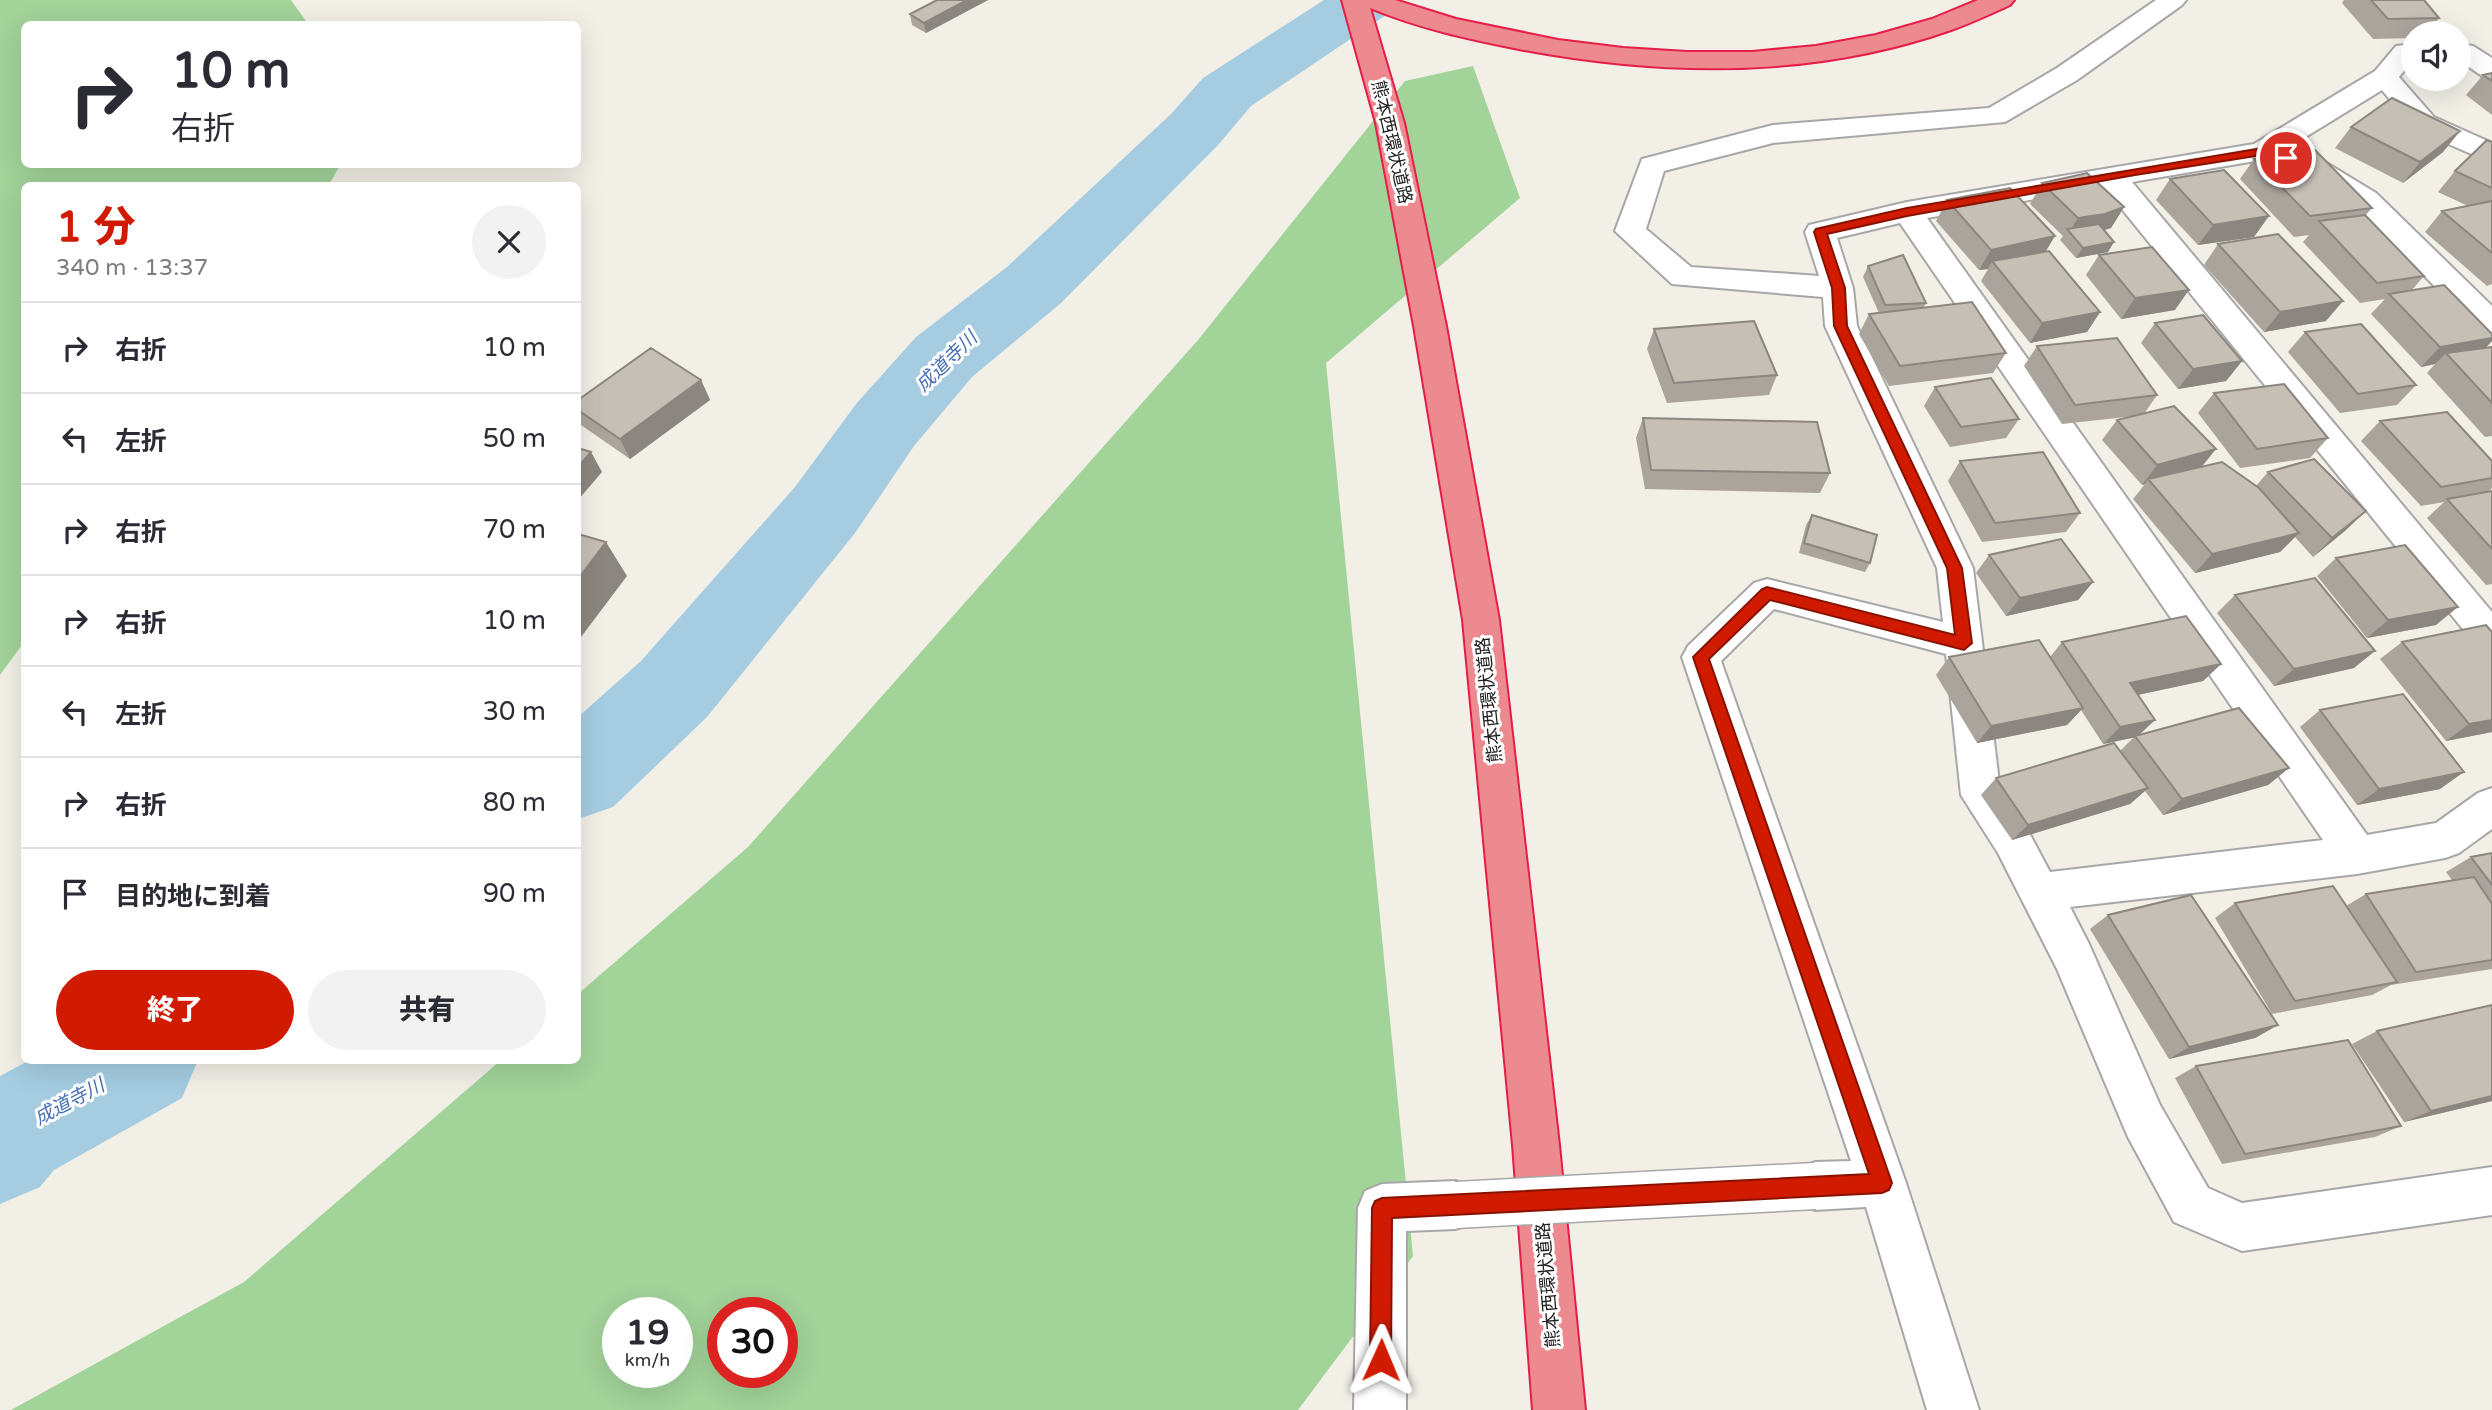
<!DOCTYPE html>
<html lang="ja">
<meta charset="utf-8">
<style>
:root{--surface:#fff;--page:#f2f2f3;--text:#2b2b33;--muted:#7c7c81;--line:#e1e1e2;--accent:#d11b00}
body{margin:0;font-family:"Varela Round","Noto Sans JP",sans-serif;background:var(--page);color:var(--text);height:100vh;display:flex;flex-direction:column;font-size:26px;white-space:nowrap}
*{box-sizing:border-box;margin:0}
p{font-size:23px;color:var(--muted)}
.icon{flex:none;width:38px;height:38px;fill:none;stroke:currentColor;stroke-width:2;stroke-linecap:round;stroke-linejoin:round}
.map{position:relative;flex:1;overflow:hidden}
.drawer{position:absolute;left:21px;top:182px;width:560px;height:882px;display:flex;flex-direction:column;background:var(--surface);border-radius:10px;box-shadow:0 7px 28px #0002}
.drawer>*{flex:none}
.banner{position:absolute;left:21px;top:21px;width:560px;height:147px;border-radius:10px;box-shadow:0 7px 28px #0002;background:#fff;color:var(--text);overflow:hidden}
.controls{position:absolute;left:2401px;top:21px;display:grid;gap:14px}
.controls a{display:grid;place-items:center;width:70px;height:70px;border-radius:50%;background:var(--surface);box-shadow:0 7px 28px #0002;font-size:35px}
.speed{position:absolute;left:602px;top:1297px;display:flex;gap:14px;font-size:35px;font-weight:700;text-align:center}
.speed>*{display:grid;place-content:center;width:91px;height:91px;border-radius:50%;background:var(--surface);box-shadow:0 7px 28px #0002;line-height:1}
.speed small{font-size:18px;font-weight:400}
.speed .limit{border:10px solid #d22;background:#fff;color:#111}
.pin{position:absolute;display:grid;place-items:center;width:60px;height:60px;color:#fff;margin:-30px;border:4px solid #fff;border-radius:50%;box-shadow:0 2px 7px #0007}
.me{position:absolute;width:77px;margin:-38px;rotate:1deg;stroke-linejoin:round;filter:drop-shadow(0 0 5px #0008)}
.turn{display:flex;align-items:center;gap:24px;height:147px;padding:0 35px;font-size:32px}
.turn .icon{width:91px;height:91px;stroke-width:2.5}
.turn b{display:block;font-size:49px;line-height:60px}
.round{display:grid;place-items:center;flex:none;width:74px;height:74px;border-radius:37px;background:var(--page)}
.head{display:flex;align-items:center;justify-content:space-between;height:119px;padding:0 35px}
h1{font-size:42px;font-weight:800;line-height:52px;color:var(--accent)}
.button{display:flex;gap:14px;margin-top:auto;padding:14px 35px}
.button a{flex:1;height:80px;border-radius:42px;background:var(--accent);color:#fff;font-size:28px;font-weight:800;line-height:80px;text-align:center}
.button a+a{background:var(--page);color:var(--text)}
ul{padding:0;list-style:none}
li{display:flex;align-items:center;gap:21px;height:91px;padding:0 35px;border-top:2px solid var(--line)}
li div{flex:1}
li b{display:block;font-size:26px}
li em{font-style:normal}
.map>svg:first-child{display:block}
</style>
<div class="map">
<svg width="2492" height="1410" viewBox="0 0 2492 1410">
<rect width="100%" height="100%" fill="#f1efe6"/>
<path fill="#a2d399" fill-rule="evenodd" d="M0,0H291L308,24H24V164L340,165L329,185L24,186V642L0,675Z
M1473,66L1520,198L1326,363L1413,1256L1298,1410H11L244,1282L500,1061L578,1060V994L748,847L1198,340L1405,81ZM618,1312H677V1372H618ZM723,1312H782V1372H723Z"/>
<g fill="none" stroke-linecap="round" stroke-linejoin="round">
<path fill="#a5cce1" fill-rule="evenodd" d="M1324,0H1399L1389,13L1251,106L1219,144L1061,303L972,377L914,446L855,533L707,717L613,807L578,819V717L641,661L795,487L856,404L916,337L1007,267L1171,114L1203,78Z
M30,1060H198L182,1098L54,1170L40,1187L0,1204V1076Z"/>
<defs>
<path id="minor" d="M2156,0H2186L2182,5L2077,80L2005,122L1773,143L1664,171L1646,229L1691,267L1819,276L1805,232L1809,225L1907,202L2254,144L2375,71L2396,46L2413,44V60L2399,77L2434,117L2492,143V163L2414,129L2382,90L2286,149L2320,159L2376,193L2492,306V336L2481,333L2356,207L2300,171L2261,160L2132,182L2492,612V653L2479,649L2104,187L1927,218L2367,835L2436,823L2478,793L2492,788V829L2459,853L2445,858L2357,874L2070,907L2089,944L2160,1105L2208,1188L2242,1203L2492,1167V1215L2242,1251L2174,1222L2128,1137L2057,969L1998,853L1961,795L1946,654L1774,609L1721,661L1906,1183L1979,1410H1927L1866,1207L1815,1210L1798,1203L1791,1186L1798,1169L1815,1162L1851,1161L1682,657L1688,646L1754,583L1767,579L1943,622L1937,568L1825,326L1823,297L1672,284L1615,231L1642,159L1773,125L1989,108L2057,68ZM1900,223L2323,840L2050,872L2026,827L2000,790L1973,568L1857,326L1853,288L1837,238Z
M2459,44L2473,46L2492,58V78L2482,76L2459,60Z
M1456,1181L1473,1188L1480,1205L1473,1222L1456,1229L1406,1231V1410H1354L1358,1208L1365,1191L1382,1184Z"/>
<path id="motorway" d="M1342,0H1395L1456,19L1558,40L1623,48L1687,52H1752L1816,46L1876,35L1932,19L1978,0H2014L2010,5C1990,14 1971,23 1951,30C1812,79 1662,76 1519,49C1469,39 1418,28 1370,8L1404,123L1446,326L1499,620L1559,1145L1585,1410H1533L1513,1145L1463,620L1414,326L1376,123Z"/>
</defs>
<use href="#minor" stroke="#a7a7a7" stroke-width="4"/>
<use href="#motorway" stroke="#e61d48" stroke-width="4"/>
<use href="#minor" fill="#fff" fill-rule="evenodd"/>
<use href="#motorway" fill="#ec8a90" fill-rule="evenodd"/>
<defs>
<path id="minor-bridge" d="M1456,1205L1815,1186"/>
</defs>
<use href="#minor-bridge" stroke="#a7a7a7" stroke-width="49" stroke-linecap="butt"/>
<use href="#minor-bridge" stroke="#fff" stroke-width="46"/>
</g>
<path fill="#aaa49c" d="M937,0H988L926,33L912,25L910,14Z
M2344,0H2424L2439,18L2428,33H2413V38L2373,39L2342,3Z
M2492,73V115L2466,95L2483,75Z
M2351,127L2460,131L2443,152L2403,183L2335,148Z
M2492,142V284L2487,286L2425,232L2442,211L2468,206L2438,192L2455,171Z
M2254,159L2372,208L2365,216L2424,276L2411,291L2492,341L2486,347H2492V436L2485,437L2427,373L2435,364L2421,367L2371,314L2385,299L2360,303L2303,242L2309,235L2294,237L2240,179Z
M2170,179L2254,237L2198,245L2156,200Z
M2042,183L2124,207L2111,228L2104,230L2108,252L2076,258L2060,240L2063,236L2030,204Z
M1947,200L2046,251L2100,312L2087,332L2030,343L1981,281L1988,269L1979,270L1936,221Z
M2218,244L2326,321L2264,332L2204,265Z
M2099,255L2175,310L2121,319L2086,275Z
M1868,266L1926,303L1924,307L2006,353L1993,373L1889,386L1859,334L1869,314L1879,313L1863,277Z
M2155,323L2242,361L2226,381L2178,389L2141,343Z
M1654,329L1777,375L1769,395L1667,403L1647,349Z
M2305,332L2416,385L2397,405L2340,413L2288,352Z
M2037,346L2157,395L2144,414L2201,467L2256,486L2268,472L2346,530L2313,557L2295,537L2280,552L2195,573L2133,499L2145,484L2142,485L2102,440L2117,420L2135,416L2062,424L2024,366Z
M701,380L710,400L630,459L581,425L578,419V400Z
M1935,387L2019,419L2006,438L1950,447L1924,406Z
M2214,393L2328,438L2310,458L2240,468L2198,413Z
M1643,418L1830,473L1820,493L1645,489L1636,438Z
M2380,421L2492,461V488L2488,492L2492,491V584L2486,585L2427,518L2444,502L2421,506L2361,441Z
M1960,461L2080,513L2066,532L1982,542L1948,481Z
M1812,515L1870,563L1865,572L1799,553L1806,525Z
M1989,555L2093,582L2078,600L2006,616L1976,573Z
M2336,558L2436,625L2367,638L2317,576Z
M2235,595L2354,668L2274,686L2217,613Z
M2492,632V732L2446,741L2380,659L2402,642Z
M2062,642L2221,664L2203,681L2138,695L2155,720L2138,735L2289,768L2268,785L2163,815L2145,791L2130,804L2012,840L1981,795L1996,778L2120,751L2134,737L2103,744L2081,710L2067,725L1977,743L1936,675L1949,657H2050Z
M2320,710L2440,789L2357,805L2300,727Z
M2492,853V969L2391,985L2372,995L2272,1014L2215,918L2235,903L2346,906L2366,894L2452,880L2446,872L2471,857Z
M2108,915L2278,1025L2255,1038L2169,1059L2090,929Z
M2492,1005V1101L2404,1122L2352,1044L2377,1031Z
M2196,1066L2401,1126L2375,1137L2222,1164L2175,1078Z"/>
<path fill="#8b867f" d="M967,0H988L926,33L924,23Z
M2460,131L2443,152L2403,183L2420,162Z
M2124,207L2111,228L2092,234L2069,232L2078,218Z
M2269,216L2254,237L2198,245L2213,225Z
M2055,236L2043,256L1992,261L1988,269L1979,270L1991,250Z
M2114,242L2108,252L2076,258L2083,248Z
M2189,290L2175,310L2121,319L2135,298Z
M2343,301L2326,321L2264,332L2280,312Z
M2100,312L2087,332L2030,343L2042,323Z
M2492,338V341L2476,358L2446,353L2435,364L2421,367L2440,347Z
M2242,361L2226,381L2178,389L2193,369Z
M701,380L710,400L630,459L620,439Z
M2216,449L2200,469L2148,479L2145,484L2142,485L2157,465Z
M591,452L602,472L578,500V467Z
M2366,511L2346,530L2313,557L2332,538Z
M2299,533L2280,552L2195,573L2212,554Z
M606,542L627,576L578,641V579Z
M2093,582L2078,600L2006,616L2020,598Z
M2458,607L2436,625L2367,638L2388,620Z
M2375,651L2354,668L2274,686L2294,669Z
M2221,664L2203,681L2113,700L2130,683Z
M2083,708L2067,725L1977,743L1991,726Z
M2155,720L2137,737L2103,744L2120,727Z
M2492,720V732L2446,741L2469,724Z
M2289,768L2268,785L2163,815L2182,799Z
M2464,772L2440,789L2357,805L2379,789Z
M2148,788L2130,804L2012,840L2028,825Z
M2278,1025L2255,1038L2169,1059L2189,1047Z
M2492,1096V1101L2404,1122L2431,1111Z"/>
<path fill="#c6bfb5" stroke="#8b867f" stroke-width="2" d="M937,0H967L924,23L910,14Z
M2371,0H2424L2439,18L2388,19Z
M2492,73V81L2483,75Z
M2392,98L2460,131L2420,162L2351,127Z
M2487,140L2492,142V188L2455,171Z
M2315,150L2372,208L2310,216L2254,159Z
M2224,170L2269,216L2213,225L2170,179Z
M2087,173L2124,207L2105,214L2078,218L2042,183Z
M2010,188L2055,236L1991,250L1947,200Z
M2492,201V253L2442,211Z
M2365,215L2424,276L2377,283L2319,221Z
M2099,224L2114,242L2083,248L2067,229Z
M2278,234L2343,301L2280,312L2218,244Z
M2152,247L2189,290L2135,298L2099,255Z
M2049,251L2100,312L2042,323L1992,261Z
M1903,255L1926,303L1885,305L1868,266Z
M2444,285L2492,334V338L2440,347L2389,294Z
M1972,302L2006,353L1900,366L1869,314Z
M2203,315L2242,361L2193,369L2155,323Z
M1754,321L1777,375L1674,383L1654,329Z
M2361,324L2416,385L2358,394L2305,332Z
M2117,338L2157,395L2075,405L2037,346Z
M2492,347V403L2446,353Z
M651,348L701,380L620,439L578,410V400Z
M1991,378L2019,419L1961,427L1935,387Z
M2284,384L2328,438L2257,449L2214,393Z
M2174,406L2216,449L2157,465L2117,420Z
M2447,412L2492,461V478L2441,487L2380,421Z
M1643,418L1817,422L1830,473L1651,470Z
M578,448L591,452L578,467Z
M2043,452L2080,513L1995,523L1960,461Z
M2314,459L2366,511L2332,538L2268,472Z
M2222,462L2259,488L2299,533L2212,554L2148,479Z
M2492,491V549L2447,499Z
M1812,515L1877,535L1870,563L1804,543Z
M578,534L606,542L578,579Z
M2061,539L2093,582L2020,598L1989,555Z
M2405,545L2458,607L2388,620L2336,558Z
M2315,578L2375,651L2294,669L2235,595Z
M2186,616L2221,664L2130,683L2155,720L2120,727L2062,642Z
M2486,625L2492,632V720L2469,724L2402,642Z
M2039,640L2083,708L1991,726L1949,657Z
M2403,694L2464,772L2379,789L2320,710Z
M2239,708L2289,768L2182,799L2135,736Z
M2114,743L2148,788L2028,825L1996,778Z
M2492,853V885L2471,857Z
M2474,877L2492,904V960L2416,972L2366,894Z
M2333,886L2397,982L2295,1001L2235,903Z
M2191,895L2278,1025L2189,1047L2108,915Z
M2492,1005V1096L2431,1111L2377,1031Z
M2348,1040L2401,1126L2245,1154L2196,1066Z"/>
<path fill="#d11b00" stroke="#881200" stroke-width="2" d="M2262,148L2292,158L2286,162L2262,155L2135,175L1907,216L1827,234L1845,288L1847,326L1962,568L1972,643L1964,650L1770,600L1709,659L1892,1183L1889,1190L1882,1193L1392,1218L1391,1360L1388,1367L1381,1370L1373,1367L1370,1360L1372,1208L1375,1201L1382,1198L1869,1174L1693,657L1762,589L1767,587L1955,635L1947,568L1834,326L1832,288L1814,232L1816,229L1907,208Z"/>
<g text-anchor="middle" stroke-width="6" stroke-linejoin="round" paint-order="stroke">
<g font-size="18" fill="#202020" stroke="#fff">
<text transform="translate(1392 142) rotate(77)" y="6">熊本西環状道路</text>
<text transform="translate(1489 700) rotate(-96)" y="6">熊本西環状道路</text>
<text transform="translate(1548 1285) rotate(-95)" y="6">熊本西環状道路</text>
</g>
<g font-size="19" font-style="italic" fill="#4670b7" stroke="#fff">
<text transform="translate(946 361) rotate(-44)" y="7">成道寺川</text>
<text transform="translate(69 1101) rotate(-28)" y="7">成道寺川</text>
</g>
</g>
</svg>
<div class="controls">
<a><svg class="icon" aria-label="sound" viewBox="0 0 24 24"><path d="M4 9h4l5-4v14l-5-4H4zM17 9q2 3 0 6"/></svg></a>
</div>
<div class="speed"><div>19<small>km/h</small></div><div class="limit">30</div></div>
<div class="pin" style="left:2286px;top:158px;background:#d93025"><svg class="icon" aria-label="arrive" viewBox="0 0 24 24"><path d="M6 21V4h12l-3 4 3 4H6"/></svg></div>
<svg class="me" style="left:1381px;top:1360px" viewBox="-20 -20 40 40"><path d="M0-17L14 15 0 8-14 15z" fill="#d11b00" stroke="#fff" stroke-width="4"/></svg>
<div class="banner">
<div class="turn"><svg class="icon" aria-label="right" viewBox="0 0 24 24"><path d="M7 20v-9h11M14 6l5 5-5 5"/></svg><div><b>10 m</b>右折</div></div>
</div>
<section class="drawer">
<div class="head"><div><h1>1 分</h1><p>340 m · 13:37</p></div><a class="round"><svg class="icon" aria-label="close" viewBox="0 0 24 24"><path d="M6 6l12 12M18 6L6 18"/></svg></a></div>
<ul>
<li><svg class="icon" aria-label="right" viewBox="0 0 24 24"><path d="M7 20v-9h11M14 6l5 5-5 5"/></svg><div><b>右折</b></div><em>10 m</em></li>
<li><svg class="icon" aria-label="left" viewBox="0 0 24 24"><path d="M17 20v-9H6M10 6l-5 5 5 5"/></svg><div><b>左折</b></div><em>50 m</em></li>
<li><svg class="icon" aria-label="right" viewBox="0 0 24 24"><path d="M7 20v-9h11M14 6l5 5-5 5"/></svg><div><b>右折</b></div><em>70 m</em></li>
<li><svg class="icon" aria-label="right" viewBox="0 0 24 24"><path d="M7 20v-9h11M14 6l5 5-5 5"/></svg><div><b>右折</b></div><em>10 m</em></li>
<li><svg class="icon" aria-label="left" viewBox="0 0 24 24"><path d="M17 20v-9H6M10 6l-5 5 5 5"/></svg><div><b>左折</b></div><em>30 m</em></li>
<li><svg class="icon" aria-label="right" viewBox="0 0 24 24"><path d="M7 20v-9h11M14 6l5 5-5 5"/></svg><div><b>右折</b></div><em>80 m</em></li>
<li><svg class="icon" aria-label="arrive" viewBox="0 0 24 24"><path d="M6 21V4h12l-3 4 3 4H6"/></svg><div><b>目的地に到着</b></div><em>90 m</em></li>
</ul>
<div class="button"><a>終了</a><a>共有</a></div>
</section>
</div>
